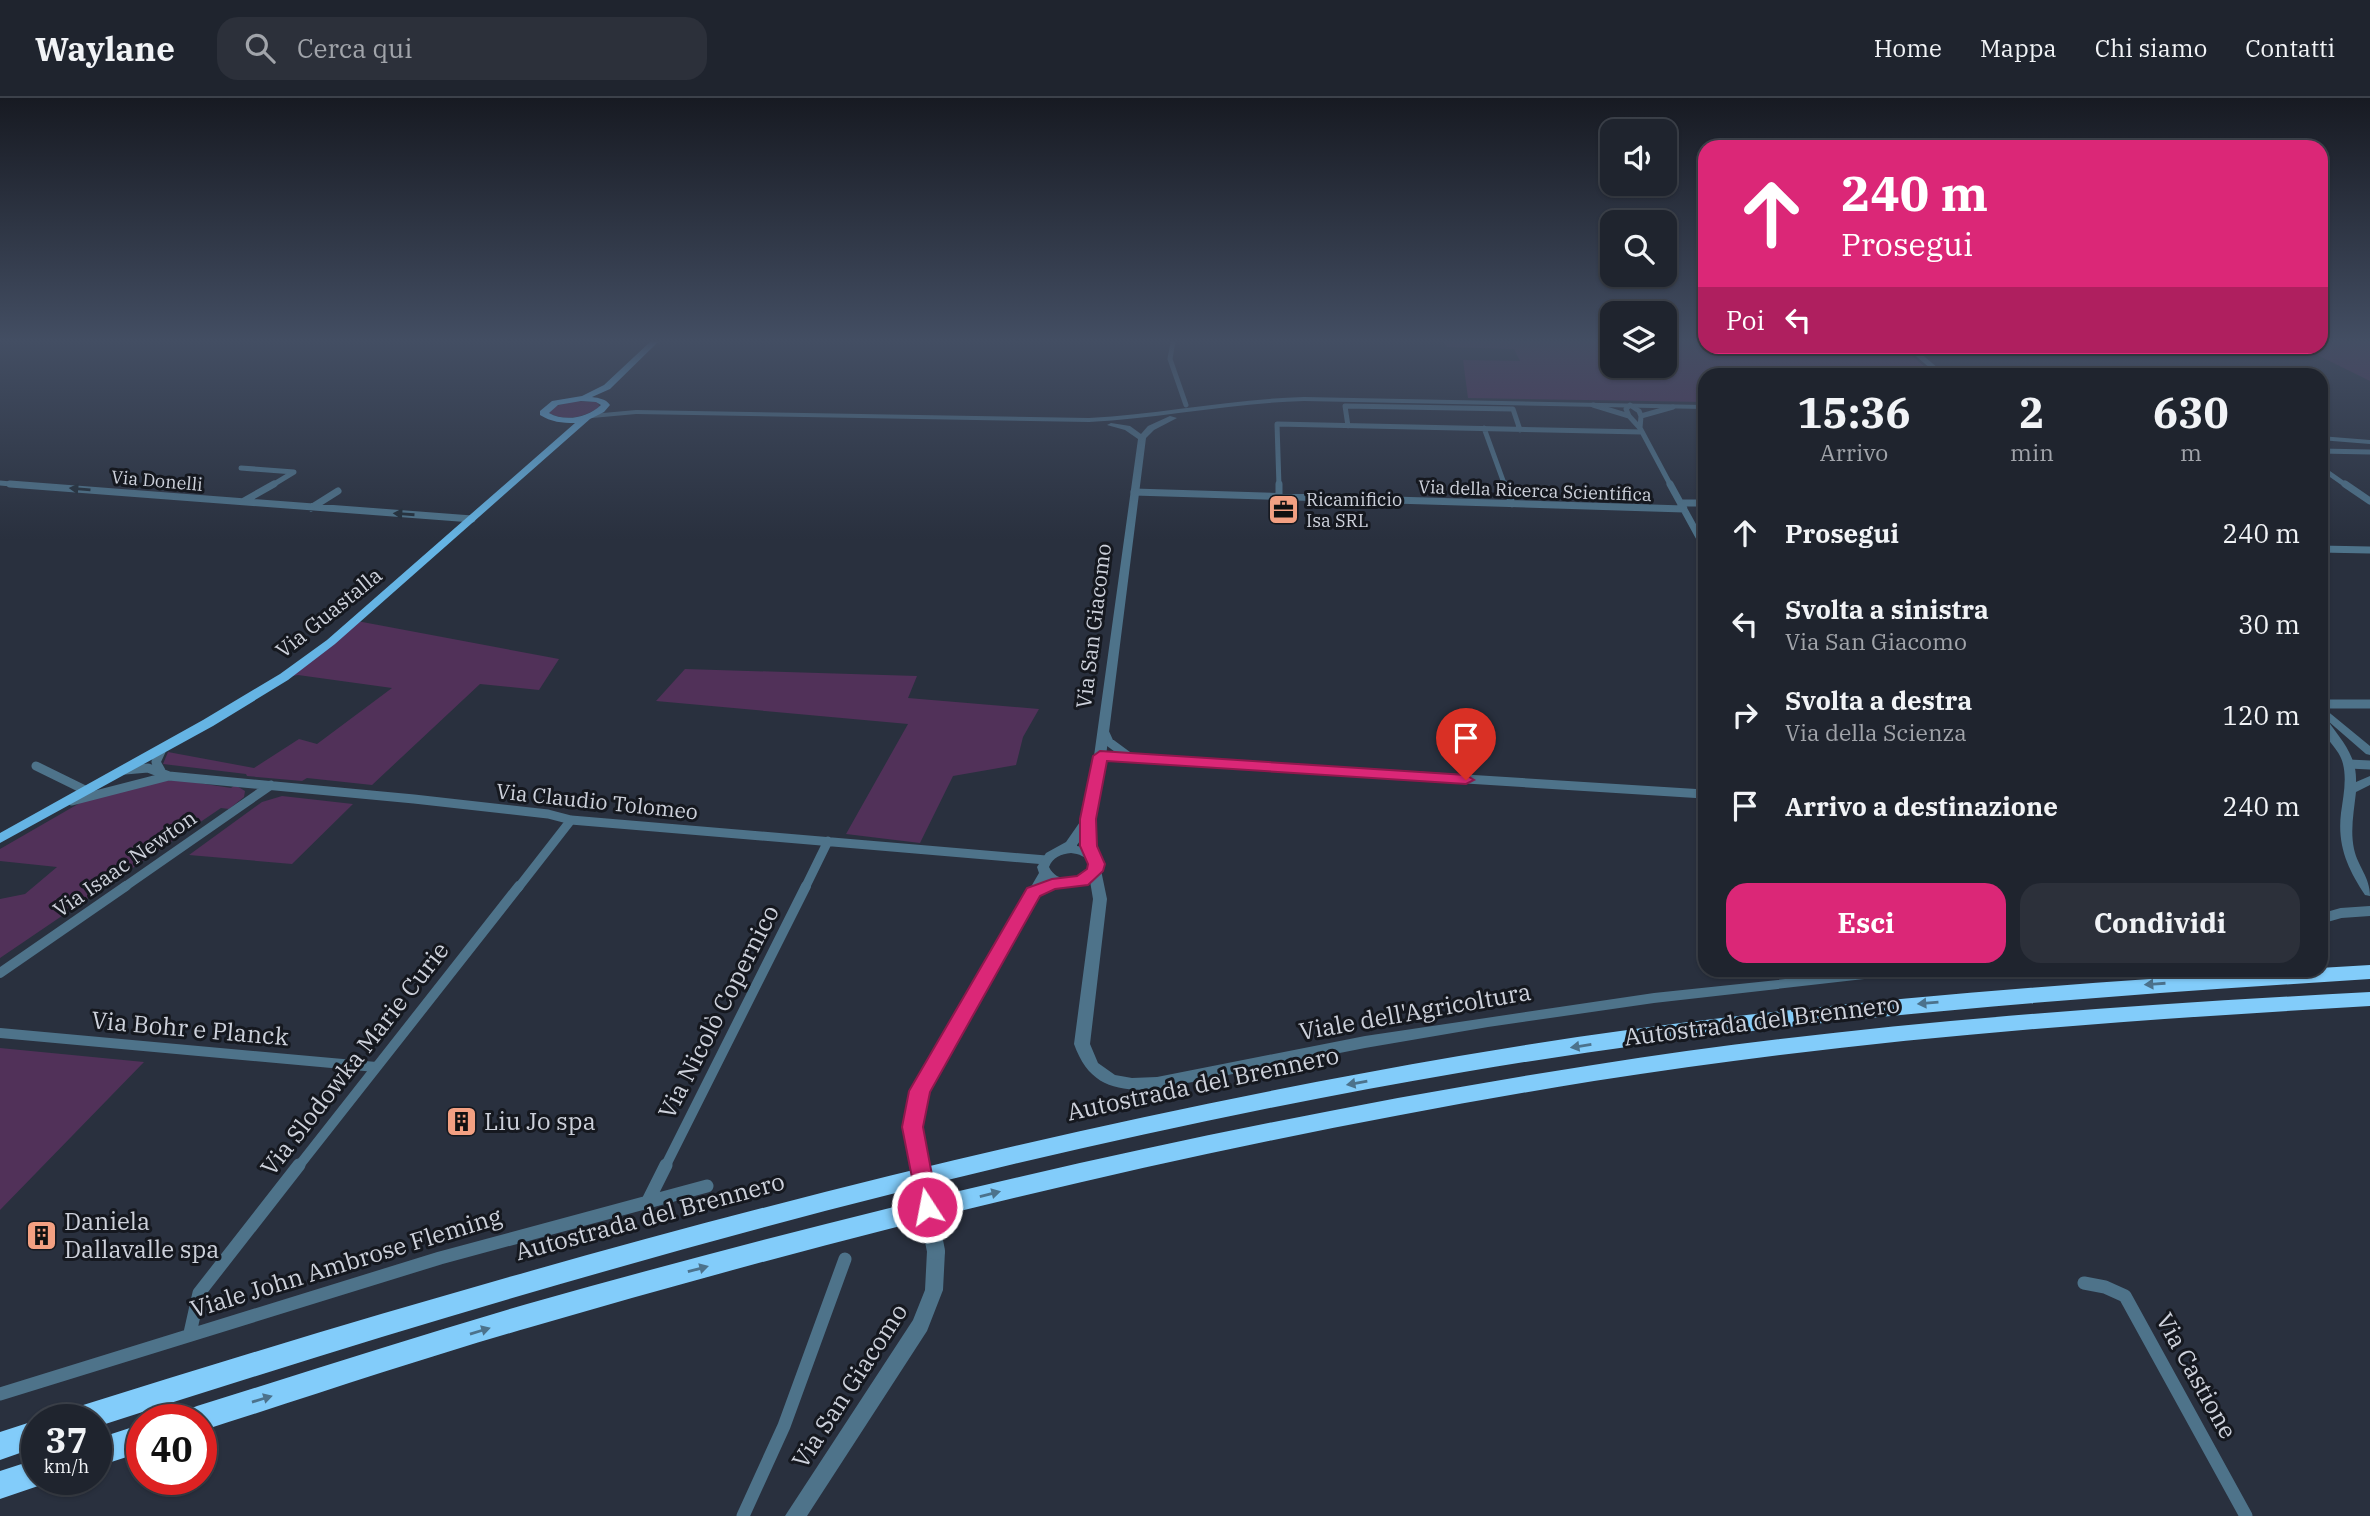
<!DOCTYPE html>
<html lang="it">
<meta charset="utf-8">
<style>
:root{--surface:#1f242e;--page:#2c303a;--text:#f1f3f6;--muted:#a1a4aa;--line:#3c414a;--accent:#db2777}
body{margin:0;font-family:"IBM Plex Serif",serif;background:var(--page);color:var(--text);height:100vh;display:flex;flex-direction:column;font-size:26px;white-space:nowrap}
*{box-sizing:border-box;margin:0}
p{font-size:23px;color:var(--muted)}
.icon{flex:none;width:38px;height:38px;fill:none;stroke:currentColor;stroke-width:2;stroke-linecap:round;stroke-linejoin:round}
.map{position:relative;flex:1;overflow:hidden}
.panel{position:absolute;left:1698px;top:270px;width:630px;height:609px;display:flex;flex-direction:column;background:var(--surface);border-radius:21px;box-shadow:0 2px 5px #0004,0 0 0 2px var(--line)}
.panel>*{flex:none}
.hud{position:absolute;left:1698px;top:42px;width:630px;height:214px;border-radius:21px;box-shadow:0 2px 5px #0004,0 0 0 2px var(--line);background:#db2777;color:#fff;overflow:hidden}
.controls{position:absolute;left:1600px;top:21px;display:grid;gap:14px}
.controls a{display:grid;place-items:center;width:77px;height:77px;border-radius:14px;background:var(--surface);box-shadow:0 2px 5px #0004,0 0 0 2px var(--line);font-size:35px}
.speed{position:absolute;left:21px;top:1306px;display:flex;gap:14px;font-size:35px;font-weight:700;text-align:center}
.speed>*{display:grid;place-content:center;width:91px;height:91px;border-radius:50%;background:var(--surface);box-shadow:0 2px 5px #0004,0 0 0 2px var(--line);line-height:1}
.speed small{font-size:18px;font-weight:400}
.speed .limit{border:10px solid #d22;background:#fff;color:#111}
.pin{position:absolute;display:grid;place-items:center;width:60px;height:60px;color:#fff;margin:-72px -30px;border-radius:50% 50% 50% 0;rotate:-45deg;box-shadow:0 0 7px #0007}
.pin .icon{rotate:45deg}
.me{position:absolute;width:77px;margin:-38px;rotate:349deg;stroke-linejoin:round;filter:drop-shadow(0 0 5px #0008)}
.turn{display:flex;align-items:center;gap:24px;height:147px;padding:0 28px;font-size:32px}
.turn .icon{width:91px;height:91px;stroke-width:2.5}
.turn b{display:block;font-size:49px;line-height:60px}
.then{display:flex;align-items:center;height:66px;padding:0 28px;background:#0003;gap:14px;font-size:26px}
.eta{display:flex;justify-content:space-evenly;align-items:center;height:119px;text-align:center}
.eta b{font-size:42px;font-weight:700;line-height:49px}
.button{display:flex;gap:14px;margin-top:auto;padding:14px 28px}
.button a{flex:1;height:80px;border-radius:21px;background:var(--accent);color:#fff;font-size:28px;font-weight:700;line-height:80px;text-align:center}
.button a+a{background:var(--page);color:var(--text)}
ul{padding:0;list-style:none}
li{display:flex;align-items:center;gap:21px;height:91px;padding:0 28px}
li div{flex:1}
li b{display:block;font-size:26px}
li em{font-style:normal}
header{display:flex;align-items:center;gap:42px;box-sizing:border-box;height:98px;padding:0 35px;background:var(--surface);border-bottom:2px solid var(--line)}
header strong{font-size:33px}
nav{display:flex;gap:38px;margin-inline-start:auto;font-size:24px}
.search{width:490px;height:63px;background:var(--page);display:flex;align-items:center;gap:18px;box-sizing:border-box;padding:0 24px;border-radius:21px;color:var(--muted);font-size:26px}
.map>svg:first-child{display:block}
</style>
<header>
<strong>Waylane</strong>
<div class="search"><svg class="icon" aria-label="search" viewBox="0 0 24 24"><circle cx="10" cy="10" r="6"/><path d="M15 15l6 6"/></svg>Cerca qui</div>
<nav><a>Home</a><a>Mappa</a><a>Chi siamo</a><a>Contatti</a></nav>
</header>
<div class="map">
<svg width="2370" height="1418" viewBox="0 0 2370 1418">
<rect width="100%" height="100%" fill="#29303e"/>
<path fill="#513159" d="M1443,244H1612V268H1664V244H1704V248L1902,249L1933,276H1704V304L1468,300L1463,262L1520,263L1514,251L1447,249Z
M2321,244H2370V283L2301,249L2320,248Z
M574,303L597,304L600,309C584,319 566,324 549,315L556,308Z
M357,523L559,561L539,592L480,586L372,687L307,680L302,683L247,678L246,676L163,666L168,654L254,670L299,641L317,646L392,590L298,577L288,579Z
M685,571L917,578L908,600L1039,611L1023,639L1016,667L953,678L920,745L846,736L908,626L656,603Z
M179,682L231,690L235,687L245,693L244,699L229,711L221,710L0,860V801L25,796L57,769L0,763V751L85,702L161,683Z
M282,698L353,706L292,766L189,757L262,704Z
M0,950L144,964L0,1112Z"/>
<g fill="none" stroke-linecap="round" stroke-linejoin="round">
<path stroke="#4e738a" stroke-width="5" d="M1173,244L1170,261L1186,307
M1593,307L1629,318L1639,329
M1629,318L1626,311L1630,307L1639,313L1641,318
M1641,318L1640,330L1671,388
M1641,318L1673,309
M1348,328L1345,308L1513,311L1520,332
M1484,330L1505,388
M2320,353L2370,354
M2320,369L2347,388
M241,370L294,374L271,388
M0,385L33,388
M1279,388L1277,326L1642,334"/>
<path stroke="#4e738a" stroke-width="7" d="M10,386L472,421
M1279,386V399
M1505,386L1512,406
M1670,386L1704,448
M2345,386L2370,403
M1134,394L1684,411
M244,403L274,386
M1681,405H1704
M311,410L338,393
M2320,451L2370,452"/>
<path stroke="#4e738a" stroke-width="9" d="M2320,606H2370
M1104,633L1109,644L1128,658
M1100,658L1704,696
M2349,666L2370,667
M36,668L87,693
M125,672L148,670L169,678
M161,673L156,664L162,651
M72,703L169,678L414,701L548,716L571,722L1046,762
M123,790L271,687
M518,790L571,722
M805,790L828,743"/>
<path stroke="#4e738a" stroke-width="10" d="M2320,821L2341,815L2370,813
M0,875L126,788
M0,935L376,969
M298,1069L519,788
M665,1069L806,788"/>
<path stroke="#4e738a" stroke-width="13" d="M648,1103L666,1067
M2084,1185L2105,1189L2125,1198L2246,1418
M190,1235L199,1195L299,1067
M0,1296L440,1160L707,1088
M743,1418L784,1328L845,1161"/>
<path fill="#4e738a" fill-rule="evenodd" d="M1904,248H1912L1945,276H1937Z
M1304,299L1704,307V311L1304,303C1232,305 1161,320 1089,324L636,316L592,320L588,318L592,316L636,312L1089,320C1161,316 1232,301 1304,299Z
M1170,318L1177,320L1154,332L1146,340L1106,658L1094,721L1096,756L1102,766L1101,772L1107,801L1090,946L1098,965L1115,977L1132,980L1157,979L1365,938L1654,895L1871,872H1919L1917,875L1654,905L1488,929L1365,950L1157,991C1116,994 1089,988 1074,946L1093,801L1090,783L1064,789L1046,784L928,993L921,1015L922,1042L920,1047L914,1048L908,1047C901,1029 907,1010 912,993L1039,775L1037,769L1046,755L1066,744L1082,721L1094,658L1138,341L1125,332L1107,327L1111,325L1130,328L1141,336L1148,328ZM1083,739V749L1077,748V747ZM1071,755C1079,756 1086,758 1090,766L1087,774C1074,782 1057,785 1049,769C1053,759 1061,756 1071,755Z
M2320,338L2370,342V346L2320,342Z
M2320,607L2370,648V657L2366,656L2328,623C2342,643 2357,658 2356,684L2370,678V687L2356,694C2354,713 2350,732 2354,751C2358,769 2370,779 2370,798L2365,797C2348,771 2337,748 2341,715C2343,700 2347,682 2343,666C2340,651 2325,642 2321,629C2319,623 2320,613 2320,607Z
M936,1145L942,1148L945,1153L943,1192L927,1233L807,1418H785L913,1222L925,1192L927,1153L930,1148Z"/>
<path fill="#65b4e4" fill-rule="evenodd" d="M650,244H658L610,291L592,299C599,300 606,301 610,307L604,314L590,321L335,546L288,582L213,628L0,745V735L203,622L280,576L327,542L575,325C562,325 551,324 540,317V313L552,303L582,298L604,287ZM581,303L596,304L601,307C587,320 565,324 549,315L558,307Z"/>
<path fill="#82ccfa" fill-rule="evenodd" d="M2370,867V881C2067,900 1764,923 1464,974C998,1053 545,1184 96,1329V1321H66L70,1312L80,1308C535,1165 988,1039 1459,958C1760,906 2068,885 2370,867Z
M2370,894V908C2110,923 1851,942 1594,983C1234,1041 880,1127 531,1229C420,1261 311,1298 201,1333V1321H183L187,1312L197,1308C307,1274 417,1238 527,1206C878,1107 1233,1023 1593,967C1850,926 2110,908 2370,894Z
M37,1322V1349L0,1362V1334Z
M142,1326V1354L96,1369V1341Z
M37,1361V1381H49L47,1385L0,1401V1373Z"/>
<path stroke="#4e738a" stroke-width="15" d="M914,1042L919,1069"/>
<path stroke="#4e738a" stroke-width="18" d="M919,1067L936,1153"/>
</g>
<defs><path id="oneway-solid" d="M-6-.8H1V-3.2L6.5 0L1 3.2V.8H-6Z" transform="scale(1.75)"/></defs>
<g fill="#232f3a">
<use href="#oneway-solid" transform="translate(80 391) rotate(-175)"/>
<use href="#oneway-solid" transform="translate(404 416) rotate(-176)"/>
</g>
<g fill="#4c728c">
<use href="#oneway-solid" transform="translate(2155 886) rotate(176)"/>
<use href="#oneway-solid" transform="translate(1928 905) rotate(175)"/>
<use href="#oneway-solid" transform="translate(1581 948) rotate(171)"/>
<use href="#oneway-solid" transform="translate(1357 985) rotate(170)"/>
<use href="#oneway-solid" transform="translate(990 1096) rotate(-14)"/>
<use href="#oneway-solid" transform="translate(698 1171) rotate(-15)"/>
<use href="#oneway-solid" transform="translate(480 1233) rotate(-17)"/>
<use href="#oneway-solid" transform="translate(262 1301) rotate(-17)"/>
</g>
<linearGradient id="sky" x2="0" y2="1"><stop stop-color="#171a22"/><stop offset="0.55" stop-color="#434e63"/><stop offset="1" stop-color="#434e63" stop-opacity="0"/></linearGradient>
<rect width="2370" height="442" fill="url(#sky)"/>
<path fill="#db2777" stroke="#8e194d" stroke-width="2" d="M1100,653L1466,677L1474,682L1466,686L1107,663L1096,721L1097,748L1105,766L1103,773L1088,787L1055,791L1040,798L930,994L923,1029L938,1109L935,1115L927,1118L919,1115L902,1029L909,993L1027,790L1052,781L1077,778L1087,771L1088,766L1080,748V721L1093,658Z"/>
<defs>
<symbol id="office-square" viewBox="-11 -11 22 22"><rect x="-9" y="-9" width="18" height="18" rx="4" fill="#f3a082" stroke="#15181f"/><path d="M-6-3h4V-5.5h4V-3h4V5H-6ZM-1-4.5V-3h2v-1.5ZM-6 0V1H6V0Z" fill="#111"/></symbol>
<symbol id="building-square" viewBox="-11 -11 22 22"><rect x="-9" y="-9" width="18" height="18" rx="4" fill="#f3a082" stroke="#15181f"/><path d="M-4-6H4V6H1V3H-1V6H-4ZM-2.5-4.3h1.7v1.8h-1.7ZM.8-4.3h1.7v1.8H.8ZM-2.5-1h1.7V.8h-1.7ZM.8-1h1.7V.8H.8Z" fill="#111"/></symbol>
</defs>
<g fill-rule="evenodd">
<use href="#office-square" x="1266" y="394" width="35" height="35"/>
<use href="#building-square" x="444" y="1006" width="35" height="35"/>
<use href="#building-square" x="24" y="1120" width="35" height="35"/>
</g>
<g text-anchor="middle" stroke-width="6" stroke-linejoin="round" paint-order="stroke">
<g font-size="18" fill="#cdd1db" stroke="#15181f">
<text transform="translate(157 383) rotate(5)" y="6">Via Donelli</text>
<text transform="translate(1535 393) rotate(2)" y="6">Via della Ricerca Scientifica</text>
</g>
<g font-size="18" fill="#cdd1db" stroke="#15181f" text-anchor="start">
<text x="1306" y="408">Ricamificio<tspan x="1306" dy="21">Isa SRL</tspan></text>
</g>
<g font-size="21" fill="#cdd1db" stroke="#15181f">
<text transform="translate(329 515) rotate(-39)" y="7">Via Guastalla</text>
<text transform="translate(1094 528) rotate(-83)" y="7">Via San Giacomo</text>
<text transform="translate(597 704) rotate(6)" y="7">Via Claudio Tolomeo</text>
<text transform="translate(125 766) rotate(-35)" y="7">Via Isaac Newton</text>
</g>
<g font-size="24" fill="#cdd1db" stroke="#15181f">
<text transform="translate(719 914) rotate(-63)" y="8">Via Nicolò Copernico</text>
<text transform="translate(1415 914) rotate(-10)" y="8">Viale dell'Agricoltura</text>
<text transform="translate(1762 923) rotate(-7)" y="8">Autostrada del Brennero</text>
<text transform="translate(190 931) rotate(5)" y="8">Via Bohr e Planck</text>
<text transform="translate(355 961) rotate(-52)" y="8">Via Slodowka Marie Curie</text>
<text transform="translate(1203 986) rotate(-12)" y="8">Autostrada del Brennero</text>
<text transform="translate(650 1119) rotate(-15)" y="8">Autostrada del Brennero</text>
<text transform="translate(346 1165) rotate(-17)" y="8">Viale John Ambrose Fleming</text>
<text transform="translate(2196 1278) rotate(61)" y="8">Via Castione</text>
<text transform="translate(850 1288) rotate(-57)" y="8">Via San Giacomo</text>
</g>
<g font-size="24" fill="#cdd1db" stroke="#15181f" text-anchor="start">
<text x="484" y="1032">Liu Jo spa</text>
<text x="64" y="1132">Daniela<tspan x="64" dy="28">Dallavalle spa</tspan></text>
</g>
</g>
</svg>
<div class="controls">
<a><svg class="icon" aria-label="sound" viewBox="0 0 24 24"><path d="M4 9h4l5-4v14l-5-4H4zM17 9q2 3 0 6"/></svg></a>
<a><svg class="icon" aria-label="search" viewBox="0 0 24 24"><circle cx="10" cy="10" r="6"/><path d="M15 15l6 6"/></svg></a>
<a><svg class="icon" aria-label="layers" viewBox="0 0 24 24"><path d="M12 4l9 5-9 5-9-5zM3 14l9 5 9-5"/></svg></a>
</div>
<div class="speed"><div>37<small>km/h</small></div><div class="limit">40</div></div>
<div class="pin" style="left:1466px;top:682px;background:#d93025"><svg class="icon" aria-label="arrive" viewBox="0 0 24 24"><path d="M6 21V4h12l-3 4 3 4H6"/></svg></div>
<svg class="me" style="left:927px;top:1109px" viewBox="-20 -20 40 40"><circle r="17" fill="#db2777" stroke="#fff" stroke-width="3"/><path d="M0-11L8 9 0 5-8 9z" fill="#fff"/></svg>
<div class="hud">
<div class="turn"><svg class="icon" aria-label="ahead" viewBox="0 0 24 24"><path d="M12 20V5M6 11l6-6 6 6"/></svg><div><b>240 m</b>Prosegui</div></div>
<div class="then">Poi<svg class="icon" aria-label="left" viewBox="0 0 24 24"><path d="M17 20v-9H6M10 6l-5 5 5 5"/></svg></div>
</div>
<section class="panel">
<div class="eta">
<div><b>15:36</b><p>Arrivo</p></div>
<div><b>2</b><p>min</p></div>
<div><b>630</b><p>m</p></div>
</div>
<ul>
<li><svg class="icon" aria-label="ahead" viewBox="0 0 24 24"><path d="M12 20V5M6 11l6-6 6 6"/></svg><div><b>Prosegui</b></div><em>240 m</em></li>
<li><svg class="icon" aria-label="left" viewBox="0 0 24 24"><path d="M17 20v-9H6M10 6l-5 5 5 5"/></svg><div><b>Svolta a sinistra</b><p>Via San Giacomo</p></div><em>30 m</em></li>
<li><svg class="icon" aria-label="right" viewBox="0 0 24 24"><path d="M7 20v-9h11M14 6l5 5-5 5"/></svg><div><b>Svolta a destra</b><p>Via della Scienza</p></div><em>120 m</em></li>
<li><svg class="icon" aria-label="arrive" viewBox="0 0 24 24"><path d="M6 21V4h12l-3 4 3 4H6"/></svg><div><b>Arrivo a destinazione</b></div><em>240 m</em></li>
</ul>
<div class="button"><a>Esci</a><a>Condividi</a></div>
</section>
</div>
